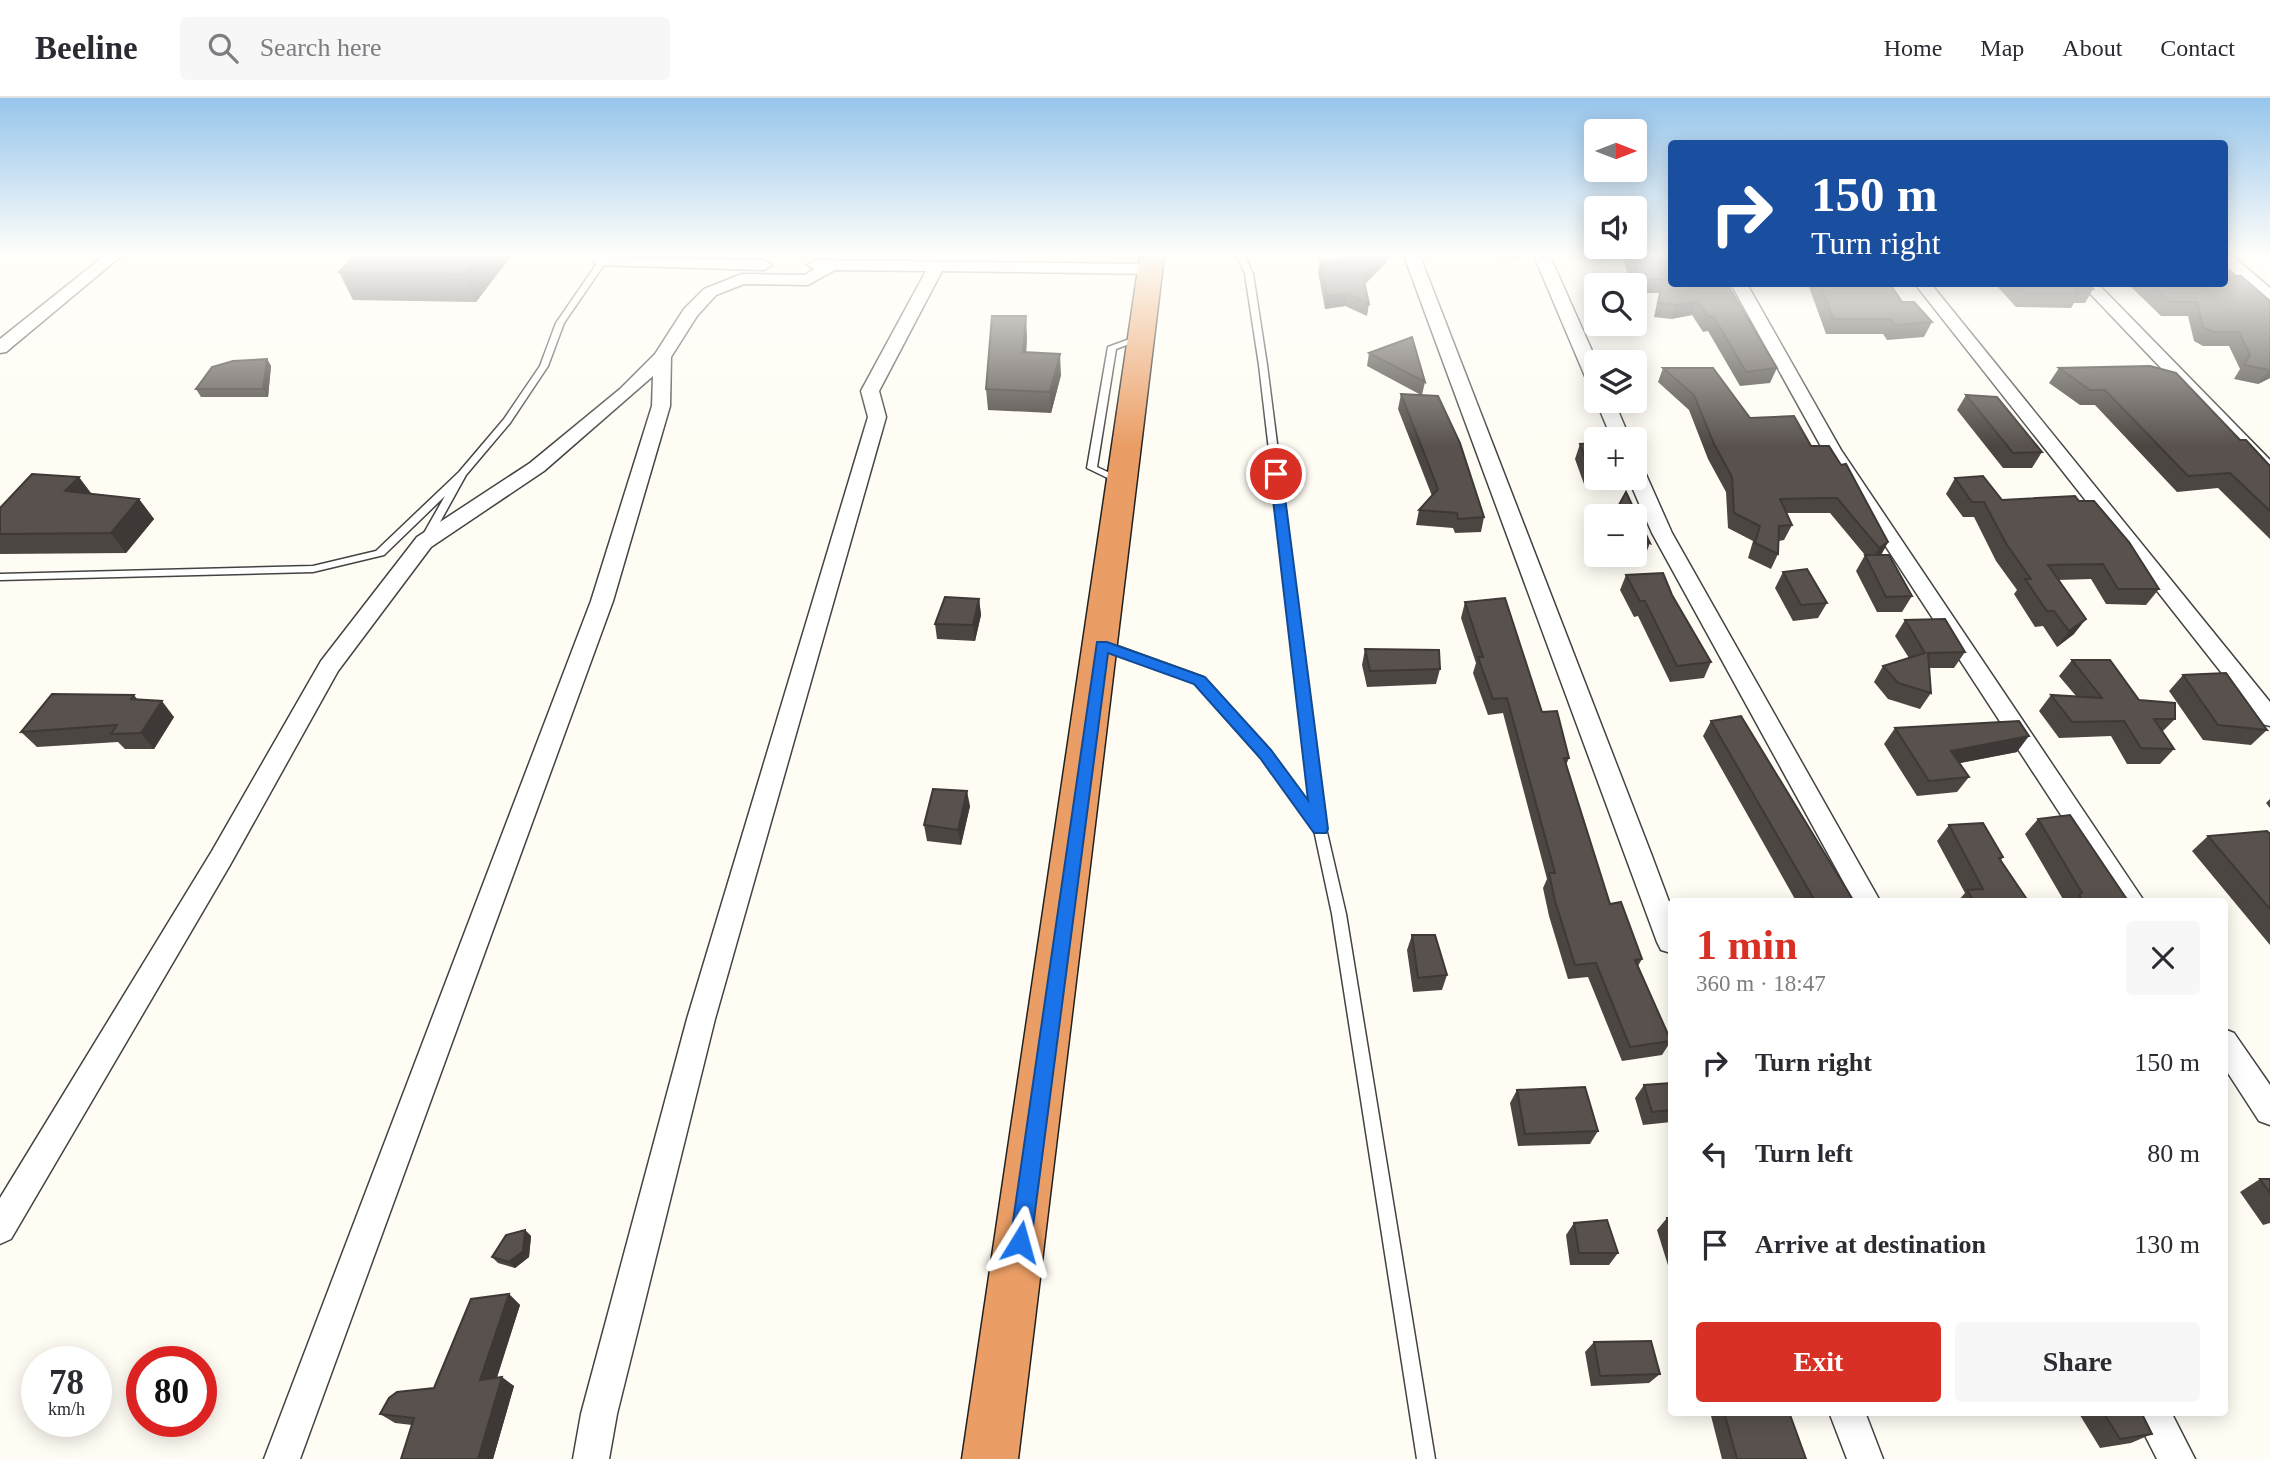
<!DOCTYPE html>
<meta charset="utf-8">
<style>
:root{--surface:#fff;--page:#f7f7f7;--text:#2b2b33;--muted:#7c7c81;--line:#e1e1e2;--accent:#d93025}
body{margin:0;font-family:Georgia,serif;background:var(--page);color:var(--text);height:100vh;display:flex;flex-direction:column;font-size:26px;white-space:nowrap}
*{box-sizing:border-box;margin:0}
p{font-size:23px;color:var(--muted)}
.icon{flex:none;width:38px;height:38px;fill:none;stroke:currentColor;stroke-width:2;stroke-linecap:round;stroke-linejoin:round}
.map{position:relative;flex:1;overflow:hidden}
.side{position:absolute;left:1668px;top:800px;width:560px;height:518px;display:flex;flex-direction:column;background:var(--surface);border-radius:7px;box-shadow:0 4px 18px #0003}
.side>*{flex:none}
.hud{position:absolute;left:1668px;top:42px;width:560px;height:147px;border-radius:7px;box-shadow:0 4px 18px #0003;background:#1a4fa0;color:#fff;overflow:hidden}
.needle{width:46px;rotate:90deg}
.tools{position:absolute;left:1584px;top:21px;display:grid;gap:14px}
.tools a{display:grid;place-items:center;width:63px;height:63px;border-radius:7px;background:var(--surface);box-shadow:0 4px 18px #0003;font-size:35px}
.speed{position:absolute;left:21px;top:1248px;display:flex;gap:14px;font-size:35px;font-weight:700;text-align:center}
.speed>*{display:grid;place-content:center;width:91px;height:91px;border-radius:50%;background:var(--surface);box-shadow:0 4px 18px #0003;line-height:1}
.speed small{font-size:18px;font-weight:400}
.speed .limit{border:10px solid #d22;background:#fff;color:#111}
.pin{position:absolute;display:grid;place-items:center;width:60px;height:60px;color:#fff;margin:-30px;border:4px solid #fff;border-radius:50%;box-shadow:0 2px 7px #0007}
.me{position:absolute;width:77px;margin:-38px;rotate:8deg;stroke-linejoin:round;filter:drop-shadow(0 0 5px #0008)}
.turn{display:flex;align-items:center;gap:24px;height:147px;padding:0 28px;font-size:32px}
.turn .icon{width:91px;height:91px;stroke-width:2.5}
.turn b{display:block;font-size:49px;line-height:60px}
.round{display:grid;place-items:center;flex:none;width:74px;height:74px;border-radius:7px;background:var(--page)}
.summary{display:flex;align-items:center;justify-content:space-between;height:119px;padding:0 28px}
h1{font-size:42px;font-weight:600;line-height:52px;color:var(--accent)}
.primary-button{display:flex;gap:14px;margin-top:auto;padding:14px 28px}
.primary-button a{flex:1;height:80px;border-radius:7px;background:var(--accent);color:#fff;font-size:28px;font-weight:600;line-height:80px;text-align:center}
.primary-button a+a{background:var(--page);color:var(--text)}
ul{padding:0;list-style:none}
li{display:flex;align-items:center;gap:21px;height:91px;padding:0 28px}
li div{flex:1}
li b{display:block;font-size:26px}
li em{font-style:normal}
header{display:flex;align-items:center;gap:42px;box-sizing:border-box;height:98px;padding:0 35px;background:var(--surface);border-bottom:2px solid var(--line)}
header strong{font-size:33px}
nav{display:flex;gap:38px;margin-inline-start:auto;font-size:24px}
.search{width:490px;height:63px;background:var(--page);display:flex;align-items:center;gap:18px;box-sizing:border-box;padding:0 24px;border-radius:7px;color:var(--muted);font-size:26px}
.map>svg:first-child{display:block}
</style>
<header>
<strong>Beeline</strong>
<div class="search"><svg class="icon" aria-label="search" viewBox="0 0 24 24"><circle cx="10" cy="10" r="6"/><path d="M15 15l6 6"/></svg>Search here</div>
<nav><a>Home</a><a>Map</a><a>About</a><a>Contact</a></nav>
</header>
<div class="map">
<svg width="2270" height="1361" viewBox="0 0 2270 1361">
<rect width="100%" height="100%" fill="#fefcf3"/>
<g fill="none" stroke-linecap="round" stroke-linejoin="round">
<defs>
<path id="lane" d="M602,158H610L564,225L548,268L510,325L466,377L429,444L425,445L420,442L445,398L384,457L313,474L0,482V476L313,468L376,453L459,374L504,321L540,268L556,225Z
M1237,158H1245L1253,176L1267,267L1326,730L1346,816L1435,1361H1417L1332,816L1314,732L1261,659L1195,585L1098,550L1096,547L1098,544H1106L1203,579L1269,653L1311,710L1259,267L1245,176Z
M1138,238L1145,240L1116,251L1097,369L1125,382L1127,384L1122,387L1087,370L1108,249Z"/>
<path id="street" d="M104,158H121L6,254L0,255V241Z
M1404,158H1420L1652,758L1671,809V855L1661,852L1657,844Z
M1534,158H1550L1597,264L1596,288L1587,283Z
M2224,158H2233L2270,190V203L2264,201L2224,166Z
M602,159L764,162L772,167L764,172L596,167L594,164Z
M815,162L1150,166L1158,171L1150,176L942,173L879,293L886,319L715,921L617,1316L609,1361H573L581,1316L687,921L868,319L861,293L926,173L835,172L808,187L744,186L716,197L697,218L671,259L670,308L613,503L300,1361H264L591,503L652,308L653,278L544,373L431,449L338,573L230,767L11,1141L0,1146V1100L212,753L321,563L417,439L530,365L620,291L655,256L684,211L704,191L742,176L805,177L814,171L807,167Z
M1731,186H1747L1841,352L2144,803H2117L1823,352Z
M1915,186H1931L2270,604V628L2262,626Z
M2081,186H2098L2270,362V379L2263,377Z
M1596,303H1614L1630,341H1612Z
M1634,366L1644,372L1672,435L1880,803H1854L1652,435L1628,380H1634Z
M2224,931L2234,935L2270,987V1027L2259,1023L2224,969Z
M1829,1314H1865L1883,1361H1847Z
M2133,1314H2171L2195,1361H2157Z"/>
<path id="highway" d="M1140,158H1164L1018,1361H962Z"/>
</defs>
<use href="#lane" stroke="#434343" stroke-width="3"/>
<use href="#street" stroke="#434343" stroke-width="3"/>
<use href="#highway" stroke="#212121" stroke-width="3"/>
<use href="#lane" fill="#fff" fill-rule="evenodd"/>
<use href="#street" fill="#fff" fill-rule="evenodd"/>
<use href="#highway" fill="#ea9e65" fill-rule="evenodd"/>
</g>
<path fill="#4c4642" d="M511,158L476,204L353,202L339,174Z
M1344,158H1388L1387,164L1365,186L1369,206L1367,218L1345,208L1325,211L1318,174L1320,162H1347Z
M1492,158H1519V160Z
M1617,158H1671L1727,186L1777,270L1770,285L1740,288L1708,233L1703,234L1692,217L1671,221L1654,219L1659,195H1634V187H1631L1623,161L1619,162Z
M2233,178L2270,203V280L2258,286L2234,281L2240,271L2229,248H2203L2194,243L2188,218H2161L2128,186H2224Z
M1808,186H1890L1902,204L1932,224L1924,239L1887,242L1883,236H1826Z
M1995,186H2088L2093,191L2085,205H2074L2071,210L2016,209Z
M1027,239L1026,254L1061,277L1051,315L988,312L986,291Z
M1369,255L1425,284L1422,297L1484,419L1481,434L1455,435L1453,430L1416,427L1419,412L1432,398L1398,311L1401,296L1421,297L1367,268Z
M267,261L271,268L268,299H201L196,291Z
M1663,270L1750,320L1811,348L1888,444L1881,457L1912,498L1902,514H1877L1856,473L1865,457L1830,415H1786L1792,427L1784,442L1779,443L1778,456L1771,471L1748,460L1753,443L1728,430L1726,394L1708,361L1689,312L1658,284Z
M2059,270L2240,342L2270,368V441L2218,390L2177,394L2095,307H2080L2049,285Z
M1966,297L2042,354L2032,370H2003L1957,312Z
M1596,345V380H1611L1609,385L1584,386L1575,361L1580,346Z
M1955,380L2002,402L2159,491L2146,507L2106,506L2091,481L2058,482L2074,536L2057,549L2043,528L2035,529L2014,496L2017,492L1996,463L1974,419H1963L1946,396Z
M92,396L139,401L154,421L126,455L0,456V410Z
M1634,418L1650,445L1645,458L1634,453Z
M1783,474L1827,505L1818,520L1793,523L1775,490Z
M1626,477L1672,497L1711,564L1704,580L1670,584L1638,518L1634,519L1620,492Z
M979,501L981,517L975,543L937,541L935,526Z
M1465,504L1542,614L1569,660L1566,667L1610,806L1642,861L1638,868L1671,943L1662,957L1622,963L1588,879L1568,881L1549,818L1543,790L1547,781L1503,615L1488,617L1473,575L1476,565L1461,520Z
M1905,522L1965,554L1954,570H1929L1931,595L1920,611L1888,601L1874,584L1883,568L1909,560L1895,538Z
M1365,551L1440,571L1436,586L1367,589L1362,567Z
M2072,562L2139,602L2175,621L2162,634L2174,651L2160,666H2127L2111,638L2059,640L2039,613L2051,597L2076,598L2059,578Z
M2183,577L2267,632L2251,647L2203,642L2169,593Z
M134,597L138,602L174,619L154,651H125L118,644L37,649L21,634Z
M1711,623L1854,803H1796L1703,638Z
M1895,630L2017,654L1959,665L1969,679L1957,694L1917,698L1884,646Z
M2270,701V710L2266,705Z
M970,708L961,747L927,743L924,727Z
M2038,721L2128,803H2064L2025,736Z
M1949,727L2003,759L2001,762L2028,803H1958L1965,795L1937,743Z
M2270,736V847L2192,753L2208,738Z
M1412,837L1447,877L1442,892L1413,894L1407,852Z
M1671,985V1024L1643,1027L1635,1000L1644,987Z
M1517,992L1598,1033L1590,1046L1518,1048L1510,1005Z
M2260,1081H2270V1125L2263,1127L2240,1094Z
M1667,1120H1671V1177L1657,1132Z
M1574,1125L1618,1155L1609,1167H1570L1566,1137Z
M525,1132L531,1138L529,1159L515,1170L498,1165L492,1159Z
M509,1196L520,1207L497,1279L514,1288L493,1361H401L412,1327L395,1325L380,1316L434,1290Z
M1594,1244L1660,1276L1649,1285L1591,1288L1585,1254Z
M1710,1314H1789L1806,1361H1722Z
M2078,1314H2141L2152,1336L2131,1345L2100,1350Z"/>
<path fill="#3e3936" d="M478,158H511L476,204L464,176Z
M1383,158H1388L1387,164L1361,190L1363,178Z
M1347,195L1345,208L1325,211L1327,198Z
M1697,203L1692,217L1671,221L1676,207Z
M1026,218L1027,239L1025,275L1023,254Z
M1060,256L1061,277L1051,315L1050,294Z
M267,261L271,268L268,299L263,291Z
M2270,271V280L2258,286L2269,272Z
M79,379L94,399L65,393Z
M139,401L154,421L126,455L111,435Z
M1888,444L1880,459L1871,465L1879,450Z
M979,501L981,517L975,543L973,527Z
M2086,521L2074,536L2057,549L2069,533Z
M162,603L174,619L154,651L141,635Z
M2029,638L2017,654L1940,669L1951,653Z
M967,693L970,708L961,747L958,732Z
M525,1132L531,1138L529,1159L515,1170L509,1164Z
M509,1196L520,1207L493,1292L480,1282Z
M502,1279L514,1288L493,1361H478Z"/>
<path fill="#58514d" stroke="#3e3936" stroke-width="2" d="M354,158H478L464,176L339,174Z
M1353,158H1383L1363,178L1369,206L1347,195L1327,198L1320,162L1355,161Z
M1631,158H1671V186H1727L1777,270L1746,274L1714,219H1709L1697,203L1676,207L1658,205L1664,181H1638Z
M2224,170L2233,178H2241L2270,203V271L2269,272L2244,267L2250,257L2239,234H2213L2203,229L2197,204H2170L2151,186H2224Z
M1820,186H1890L1902,204H1914L1932,224L1895,227L1891,221H1833Z
M2015,186H2088L2093,191H2074L2079,196L2024,195Z
M992,218H1026L1023,254L1060,256L1050,294L986,291Z
M1412,239L1425,284L1369,255Z
M267,261L263,291H196L212,269L233,263Z
M2150,268L2176,275L2240,342H2246L2270,368V413L2230,375L2188,378L2105,292H2090L2059,270Z
M1663,270H1713L1750,320L1794,318L1811,348H1829L1841,367L1846,366L1888,444L1879,450L1837,400H1826L1780,401L1792,427L1779,428L1778,456L1755,445L1760,428L1734,415L1732,379L1714,346L1694,297Z
M1401,296L1438,298L1460,345L1484,419L1458,421L1457,415L1419,412L1438,391Z
M1966,297L1997,299L2042,354L2013,355Z
M1596,345V370H1589L1580,346Z
M32,376L79,379L65,393L139,401L111,435L0,436V410Z
M1983,378L2002,402L2075,398L2079,403H2094L2129,444L2159,491H2118L2103,466L2048,467L2086,521L2069,533L2054,513H2047L2025,481H2031L2007,447L1984,404H1972L1955,380Z
M1626,394L1650,445L1634,437V418H1613Z
M1865,457H1889L1912,498L1886,499Z
M1807,471L1827,505L1801,507L1783,474Z
M1663,475L1672,497L1711,564L1677,568L1645,503H1640L1626,477Z
M945,499L979,501L973,527L935,526Z
M1505,500L1542,614L1557,613L1569,660H1564L1610,806L1621,804L1642,861L1635,862L1671,943L1630,949L1596,865L1575,867L1555,803L1549,775H1555L1507,600L1493,601L1478,559H1483L1465,504Z
M1945,521L1965,554L1928,555L1931,595L1898,585L1883,568L1925,555L1905,522Z
M1365,551L1439,552L1440,571L1370,573Z
M2072,562H2110L2139,602L2175,605V621H2154L2174,651L2141,650L2124,623L2072,624L2051,597L2102,600Z
M2226,575L2267,632L2218,627L2183,577Z
M52,596L134,597L131,601L162,603L141,635L111,636L117,627L21,634Z
M1741,618L1853,802L1854,803H1815L1711,623Z
M2019,623L2029,638L1951,653L1969,679L1929,683L1895,630Z
M933,691L967,693L958,732L924,727Z
M2070,717L2128,803H2083L2079,797L2082,795L2038,721Z
M1983,725L2003,759L1999,760L2028,803H1974L1967,792L1983,791L1949,727Z
M2267,733L2270,736V811L2208,738Z
M1412,837H1435L1447,877L1418,880Z
M1671,985V1012L1652,1014L1644,987Z
M1585,989L1598,1033L1525,1036L1517,992Z
M2260,1081H2270V1095Z
M1667,1120H1671V1133Z
M1607,1122L1618,1155H1579L1574,1125Z
M525,1132L523,1153L509,1164L492,1159L506,1137Z
M509,1196L480,1282L502,1279L478,1361H401L414,1320L380,1316L389,1300L397,1294L434,1290L471,1201Z
M1651,1243L1660,1276L1600,1278L1594,1244Z
M1724,1314H1789L1806,1361H1737Z
M2103,1314H2141L2152,1336L2120,1341Z"/>
<linearGradient id="sky" x2="0" y2="1"><stop stop-color="#96c5ec"/><stop offset="0.45" stop-color="#fffefa"/><stop offset="1" stop-color="#fffefa" stop-opacity="0"/></linearGradient>
<rect width="2270" height="348" fill="url(#sky)"/>
<path fill="#1a73e8" stroke="#114b97" stroke-width="2" d="M1276,372L1282,376L1328,731L1326,735H1314L1260,660L1194,586L1108,555L1031,1144L1028,1151L1020,1154L1013,1151L1010,1144L1097,544H1107L1205,579L1271,652L1308,702L1270,376Z"/>
</svg>
<div class="tools">
<a><svg class="needle" viewBox="-14 -14 28 28"><path d="M0-13l5 13h-10z" fill="#e53935"/><path d="M0 13l5-13h-10z" fill="#7c7c81"/></svg></a>
<a><svg class="icon" aria-label="sound" viewBox="0 0 24 24"><path d="M4 9h4l5-4v14l-5-4H4zM17 9q2 3 0 6"/></svg></a>
<a><svg class="icon" aria-label="search" viewBox="0 0 24 24"><circle cx="10" cy="10" r="6"/><path d="M15 15l6 6"/></svg></a>
<a><svg class="icon" aria-label="layers" viewBox="0 0 24 24"><path d="M12 4l9 5-9 5-9-5zM3 14l9 5 9-5"/></svg></a>
<a>+</a>
<a>−</a>
</div>
<div class="speed"><div>78<small>km/h</small></div><div class="limit">80</div></div>
<div class="pin" style="left:1276px;top:376px;background:#d93025"><svg class="icon" aria-label="arrive" viewBox="0 0 24 24"><path d="M6 21V4h12l-3 4 3 4H6"/></svg></div>
<svg class="me" style="left:1020px;top:1144px" viewBox="-20 -20 40 40"><path d="M0-17L14 15 0 8-14 15z" fill="#1a73e8" stroke="#fff" stroke-width="4"/></svg>
<div class="hud">
<div class="turn"><svg class="icon" aria-label="right" viewBox="0 0 24 24"><path d="M7 20v-9h11M14 6l5 5-5 5"/></svg><div><b>150 m</b>Turn right</div></div>
</div>
<section class="side">
<div class="summary"><div><h1>1 min</h1><p>360 m · 18:47</p></div><a class="round"><svg class="icon" aria-label="close" viewBox="0 0 24 24"><path d="M6 6l12 12M18 6L6 18"/></svg></a></div>
<ul>
<li><svg class="icon" aria-label="right" viewBox="0 0 24 24"><path d="M7 20v-9h11M14 6l5 5-5 5"/></svg><div><b>Turn right</b></div><em>150 m</em></li>
<li><svg class="icon" aria-label="left" viewBox="0 0 24 24"><path d="M17 20v-9H6M10 6l-5 5 5 5"/></svg><div><b>Turn left</b></div><em>80 m</em></li>
<li><svg class="icon" aria-label="arrive" viewBox="0 0 24 24"><path d="M6 21V4h12l-3 4 3 4H6"/></svg><div><b>Arrive at destination</b></div><em>130 m</em></li>
</ul>
<div class="primary-button"><a>Exit</a><a>Share</a></div>
</section>
</div>
